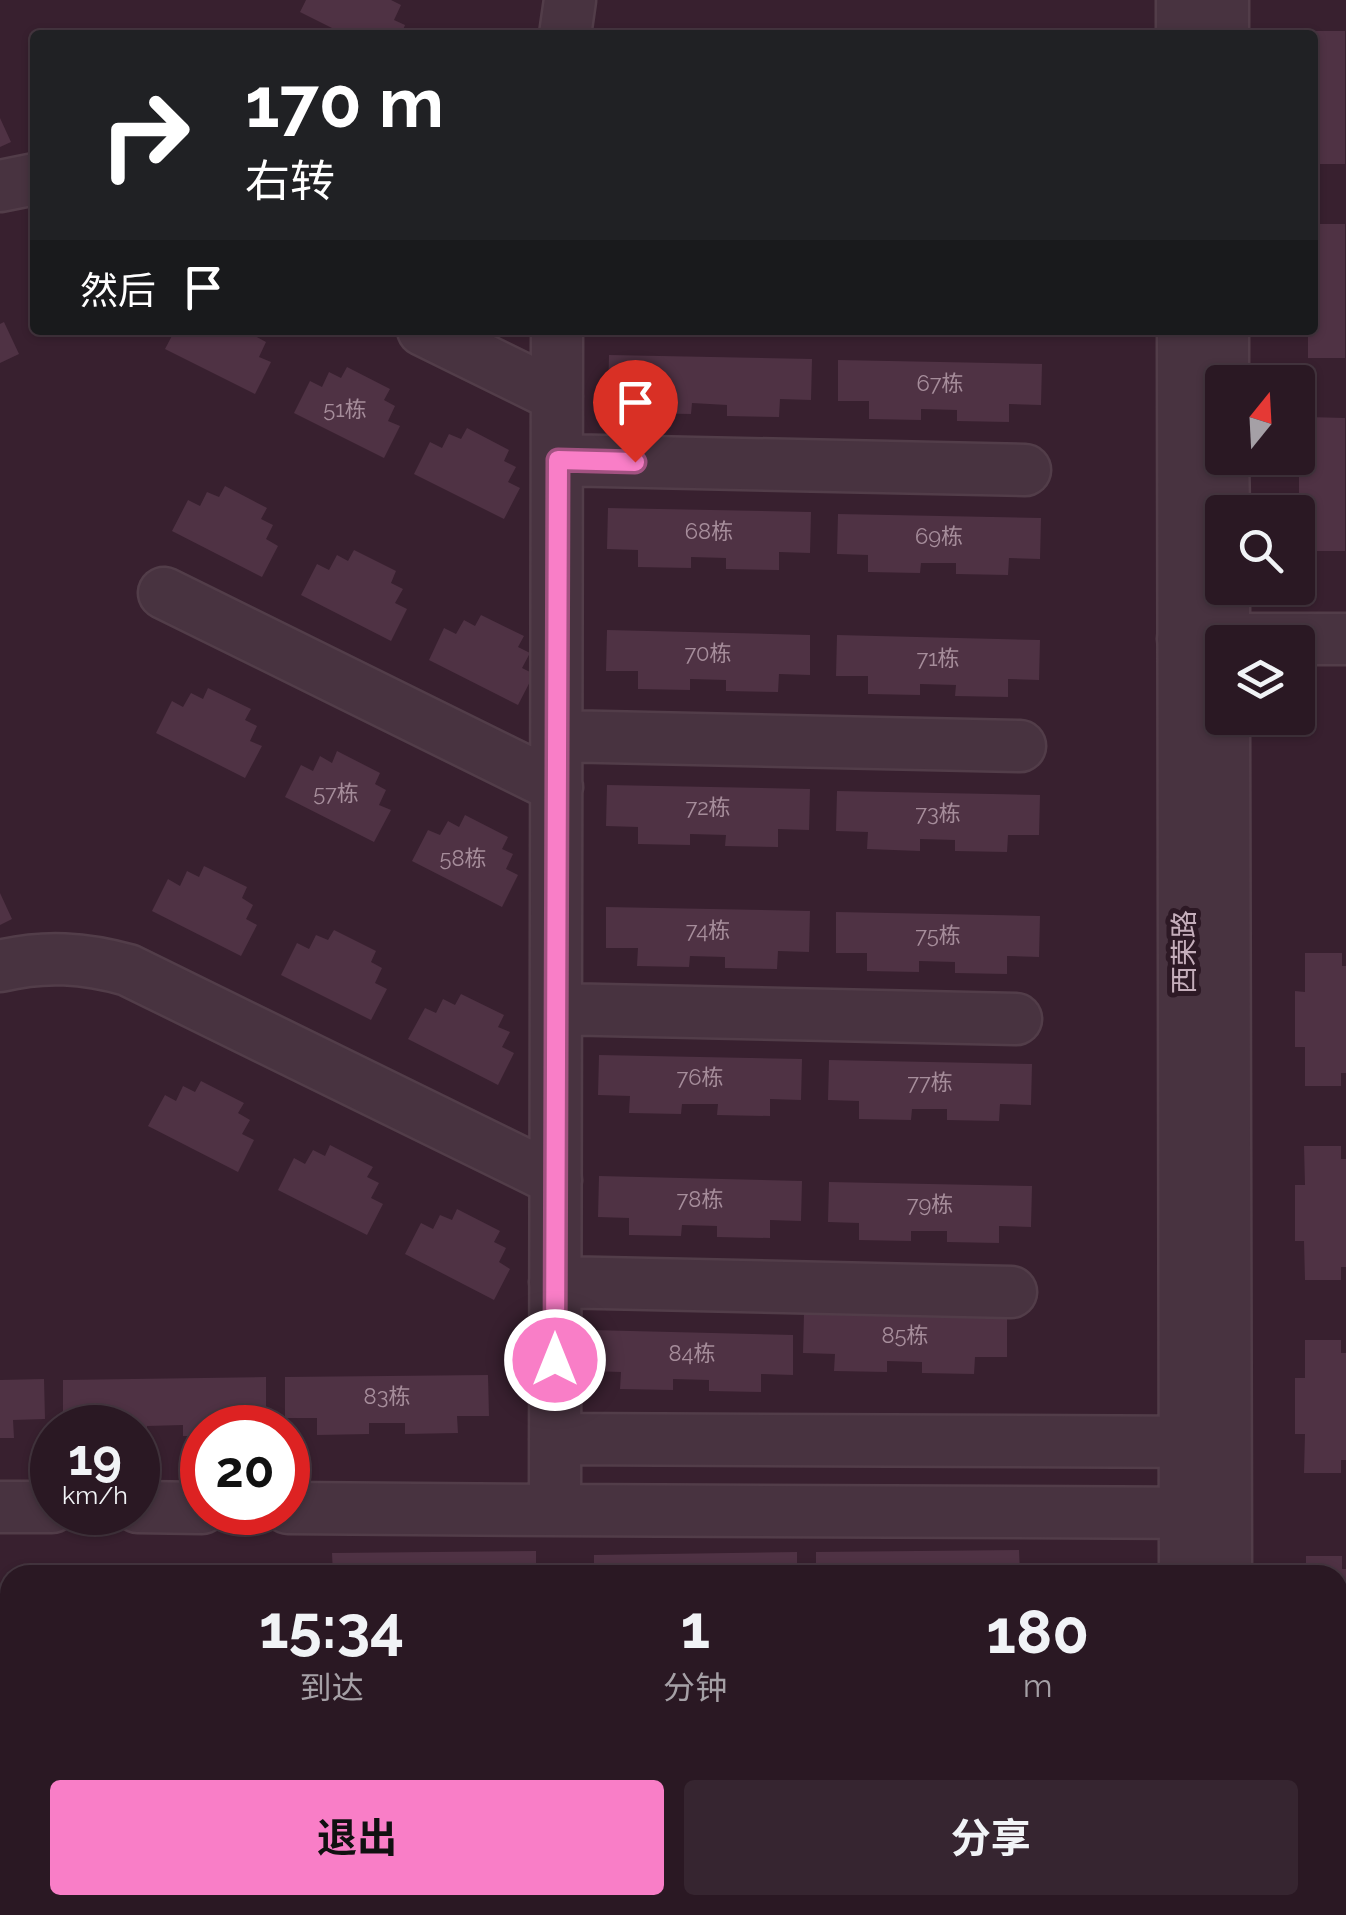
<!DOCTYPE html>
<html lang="zh">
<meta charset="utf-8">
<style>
:root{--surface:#2a1823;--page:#362530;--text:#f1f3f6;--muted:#a5a0a6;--line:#463741;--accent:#f97ec7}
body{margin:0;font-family:Raleway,"Noto Sans SC",sans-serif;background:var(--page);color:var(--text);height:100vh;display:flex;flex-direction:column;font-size:38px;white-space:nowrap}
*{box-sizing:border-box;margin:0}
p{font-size:32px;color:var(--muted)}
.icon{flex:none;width:55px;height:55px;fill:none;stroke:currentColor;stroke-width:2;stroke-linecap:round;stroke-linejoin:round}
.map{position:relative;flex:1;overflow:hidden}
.panel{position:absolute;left:0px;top:1565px;width:1348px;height:350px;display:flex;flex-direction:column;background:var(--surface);border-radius:30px 30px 0 0;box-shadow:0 2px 8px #0004,0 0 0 2px var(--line)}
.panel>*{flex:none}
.guide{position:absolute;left:30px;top:30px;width:1288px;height:305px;border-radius:10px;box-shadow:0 2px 8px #0004,0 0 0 2px var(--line);background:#202124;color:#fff;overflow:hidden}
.needle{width:65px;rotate:18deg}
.buttons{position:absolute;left:1205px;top:365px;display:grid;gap:20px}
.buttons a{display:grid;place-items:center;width:110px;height:110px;border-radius:10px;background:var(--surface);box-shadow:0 2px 8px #0004,0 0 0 2px var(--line);font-size:50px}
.speed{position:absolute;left:30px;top:1405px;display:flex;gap:20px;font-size:50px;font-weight:700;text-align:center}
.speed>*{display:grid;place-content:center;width:130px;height:130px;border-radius:50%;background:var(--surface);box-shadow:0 2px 8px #0004,0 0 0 2px var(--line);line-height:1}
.speed small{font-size:25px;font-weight:400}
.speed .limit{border:15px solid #d22;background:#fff;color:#111}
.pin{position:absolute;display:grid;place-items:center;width:85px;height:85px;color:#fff;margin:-102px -42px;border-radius:50% 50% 50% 0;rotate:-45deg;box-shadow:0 0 10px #0007}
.pin .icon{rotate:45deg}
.me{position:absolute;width:110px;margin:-55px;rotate:0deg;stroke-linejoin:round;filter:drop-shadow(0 0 8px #0008)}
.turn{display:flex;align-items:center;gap:35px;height:210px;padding:0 50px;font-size:45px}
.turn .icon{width:130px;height:130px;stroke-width:2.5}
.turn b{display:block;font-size:70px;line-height:85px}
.then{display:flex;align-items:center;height:95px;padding:0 50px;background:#0003;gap:20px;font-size:38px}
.eta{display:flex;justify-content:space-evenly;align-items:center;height:170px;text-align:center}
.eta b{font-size:60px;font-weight:700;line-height:70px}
.primary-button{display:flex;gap:20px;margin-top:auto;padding:20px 50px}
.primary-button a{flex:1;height:115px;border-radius:10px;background:var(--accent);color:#111;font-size:40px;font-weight:700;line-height:115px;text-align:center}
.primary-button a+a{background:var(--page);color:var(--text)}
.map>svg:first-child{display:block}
</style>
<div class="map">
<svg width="1346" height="1915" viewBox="0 0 1346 1915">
<rect width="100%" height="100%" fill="#38202f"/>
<path fill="#4f3244" d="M306,0H391L401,5L394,20L405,25L401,35H346L300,12Z
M1309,31H1345V164H1312V35H1309Z
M0,118L11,142L0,147Z
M1312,224H1345V358H1308V330H1312Z
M4,322L19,354L0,363V324Z
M175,330H258L255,336L266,342L259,357L271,362L255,394L165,349Z
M609,355L812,359L811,400L780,399L779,417L727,416V405L692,403L691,414L639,413L640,396H608Z
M838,360L1042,364L1041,405L1009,404V422L957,421V410L921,409V420L869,419V401H838Z
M347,367L390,389L384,400L395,406L388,421L400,426L384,458L294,413L310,381L322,387L329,372L341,378Z
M1308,417L1345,418V551H1309L1308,512H1299V456H1309Z
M467,428L509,450L504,461L516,467L508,482L520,488L504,519L414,474L430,442L442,448L449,434L461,439Z
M225,486L267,508L261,519L273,525L266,539L278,546L262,577L172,531L188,500L200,506L207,492L219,497Z
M608,508L811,512L810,553L779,552V570L726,569V558L691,557V568L638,567V550L607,549Z
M838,514L1041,518L1040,559L1009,558L1008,575L956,574V563H921L920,573L868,572V555L837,554Z
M354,550L396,571L391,583L403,589L395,603L407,609L391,641L301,595L317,564L329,570L337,555L348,561Z
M481,615L524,636L518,647L530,653L522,668L534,674L518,705L429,660L444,628L456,634L464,620L475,626Z
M607,630L810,635V675L779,674L778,692L726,691V680L690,679V690L638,689V671H606Z
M837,635L1040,640L1039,680L1008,679V697L955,696L956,685L920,684V695L868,694V676H836Z
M208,688L251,709L245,720L257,726L250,741L262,746L245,778L156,733L172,701L183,707L191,693L203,699Z
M337,751L380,773L375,784L386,790L379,805L391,810L374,842L285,797L301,765L313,771L320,756L332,763Z
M607,785L810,789L809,830L778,829V847L725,846L726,835L690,834V845L638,844V827L606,826Z
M837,791L1040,795L1039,835H1008L1007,852L955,851V840L920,839V851L867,849L868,832L836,831Z
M465,815L508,837L502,849L513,854L506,869L518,875L502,907L412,861L428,830L440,835L448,821L459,827Z
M204,866L247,887L242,898L253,905L246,919L257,925L241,956L152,911L168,879L180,886L187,871L199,877Z
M0,893L12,919L0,925Z
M606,907L810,911L809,952L778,951L777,969L725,968V957L690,956L689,967L637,966L638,948H606Z
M836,912L1040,916L1039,957L1007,956V974L955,973V962L919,961V972L867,971V953H836Z
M334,930L376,951L371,962L382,968L375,983L387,989L371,1020L281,975L297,943L309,949L316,935L328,940Z
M1305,953H1342V966H1346V1073H1341V1086H1305V1047H1295V991L1305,992Z
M461,994L504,1015L498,1027L510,1032L502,1047L514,1053L498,1085L408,1039L425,1008L436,1013L443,999L455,1005Z
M599,1055L802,1059L801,1100L770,1099V1116L717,1115L718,1104H682L681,1114L629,1113L630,1096L598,1095Z
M829,1060L1032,1064L1031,1105L1000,1104L999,1121L947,1120V1109H912L911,1120L859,1119V1101L828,1100Z
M201,1081L244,1103L238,1113L250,1120L242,1134L254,1140L238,1172L148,1126L165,1095L176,1101L183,1086L195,1092Z
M330,1145L373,1167L367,1177L379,1183L371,1198L383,1204L367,1235L278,1190L294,1158L305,1164L313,1150L325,1156Z
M1304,1146H1341V1159H1346V1267H1341V1280H1305L1304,1241H1295V1185H1305Z
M599,1176L802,1181L801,1221L770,1220V1238L717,1237V1226L682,1225L681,1236L629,1235V1218L598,1217Z
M829,1182L1032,1186L1031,1227L999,1226V1243L947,1242V1231H911V1241L859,1240V1223L828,1222Z
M457,1209L500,1231L494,1242L506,1248L499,1262L510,1269L494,1300L405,1254L421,1223L433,1229L440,1215L452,1220Z
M804,1313L1007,1317V1357H975L974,1374L922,1373V1362L887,1361V1372L834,1371L835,1354L803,1353Z
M590,1330L793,1335V1375L761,1374V1392L709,1391V1380L673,1379V1390L620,1389L621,1372L590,1371Z
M1305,1340H1341V1353H1346V1460H1341V1473H1304L1305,1434H1295V1378H1305Z
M488,1375L489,1416H457L458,1433L405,1434V1423H369V1434L317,1435V1418H285V1377Z
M266,1377V1418H235V1428H202V1436H183V1425L147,1426V1436H138V1428H94V1420H63V1380Z
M44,1379L45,1419L13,1420L14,1438H0V1380Z
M1019,1550L1020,1575H816V1552Z
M536,1551V1575H333L332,1553Z
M797,1552V1575H594V1555Z
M1306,1556H1342V1569H1346V1677H1342V1690H1338V1575H1306Z
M0,1686H10V1905H373V1915H0Z
M1338,1749H1342V1762H1346V1870H1341V1883H1338Z"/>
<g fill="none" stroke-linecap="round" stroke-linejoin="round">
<defs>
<path id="minor" d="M1182,0V35
M1223,0V35
M565,35L570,0
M0,186L35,179
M423,330L557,396
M1183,330L1185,1575
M1223,330V382
M1223,458L1224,512
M557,460L1025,470
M1224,588V642
M164,593L557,787
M1183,639H1346
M1224,718L1226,1575
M557,736L1020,746
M0,966C45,955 85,958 128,970L556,1180
M556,1009L1016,1019
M555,1282L1011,1292
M555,1439L1215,1442
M0,1507H52
M138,1507L202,1508
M288,1508L555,1510L557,330
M555,1510L1220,1513
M1186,1905V1915
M1226,1905V1915"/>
</defs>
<use href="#minor" stroke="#523d49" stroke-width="55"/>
<use href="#minor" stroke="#483340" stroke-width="50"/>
</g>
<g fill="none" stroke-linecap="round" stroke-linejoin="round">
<defs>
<path id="route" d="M555,1360L558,460L635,462"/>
</defs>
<use href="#route" stroke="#a25281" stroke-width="25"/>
<use href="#route" stroke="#f97ec7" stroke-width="18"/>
</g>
<g text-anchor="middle" stroke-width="10" stroke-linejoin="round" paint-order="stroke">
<g font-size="22" fill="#a68d9b">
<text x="940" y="391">67栋</text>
<text x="345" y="417">51栋</text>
<text x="709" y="539">68栋</text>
<text x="939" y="544">69栋</text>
<text x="708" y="661">70栋</text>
<text x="938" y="666">71栋</text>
<text x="336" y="801">57栋</text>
<text x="708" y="815">72栋</text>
<text x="938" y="821">73栋</text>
<text x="463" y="866">58栋</text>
<text x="708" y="938">74栋</text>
<text x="938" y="943">75栋</text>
<text x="700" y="1085">76栋</text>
<text x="930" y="1090">77栋</text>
<text x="700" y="1207">78栋</text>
<text x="930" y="1212">79栋</text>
<text x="905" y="1343">85栋</text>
<text x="692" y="1361">84栋</text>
<text x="387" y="1404">83栋</text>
</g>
<g font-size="28" fill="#c5aebb" stroke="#2d1925">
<text transform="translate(1184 952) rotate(-90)" y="10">西荣路</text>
</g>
</g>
</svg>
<div class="buttons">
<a><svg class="needle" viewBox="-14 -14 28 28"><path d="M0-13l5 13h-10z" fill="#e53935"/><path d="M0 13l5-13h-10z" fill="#a5a0a6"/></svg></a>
<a><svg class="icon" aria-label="search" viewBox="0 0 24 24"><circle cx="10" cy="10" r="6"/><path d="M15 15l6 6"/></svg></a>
<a><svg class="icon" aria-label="layers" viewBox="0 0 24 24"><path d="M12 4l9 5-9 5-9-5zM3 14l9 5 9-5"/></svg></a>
</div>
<div class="speed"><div>19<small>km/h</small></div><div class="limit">20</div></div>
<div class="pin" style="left:635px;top:462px;background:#d93025"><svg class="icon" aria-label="arrive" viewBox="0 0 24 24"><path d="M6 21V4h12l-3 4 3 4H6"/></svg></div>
<svg class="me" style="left:555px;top:1360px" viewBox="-20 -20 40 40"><circle r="17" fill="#f97ec7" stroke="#fff" stroke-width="3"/><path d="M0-11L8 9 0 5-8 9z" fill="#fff"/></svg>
<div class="guide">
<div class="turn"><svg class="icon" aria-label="right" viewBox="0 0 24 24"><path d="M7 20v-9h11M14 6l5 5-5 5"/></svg><div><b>170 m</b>右转</div></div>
<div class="then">然后<svg class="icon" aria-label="arrive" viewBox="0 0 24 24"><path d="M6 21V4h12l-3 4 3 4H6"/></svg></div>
</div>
<section class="panel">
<div class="eta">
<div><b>15:34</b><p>到达</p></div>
<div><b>1</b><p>分钟</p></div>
<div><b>180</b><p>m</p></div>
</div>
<div class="primary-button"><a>退出</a><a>分享</a></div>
</section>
</div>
